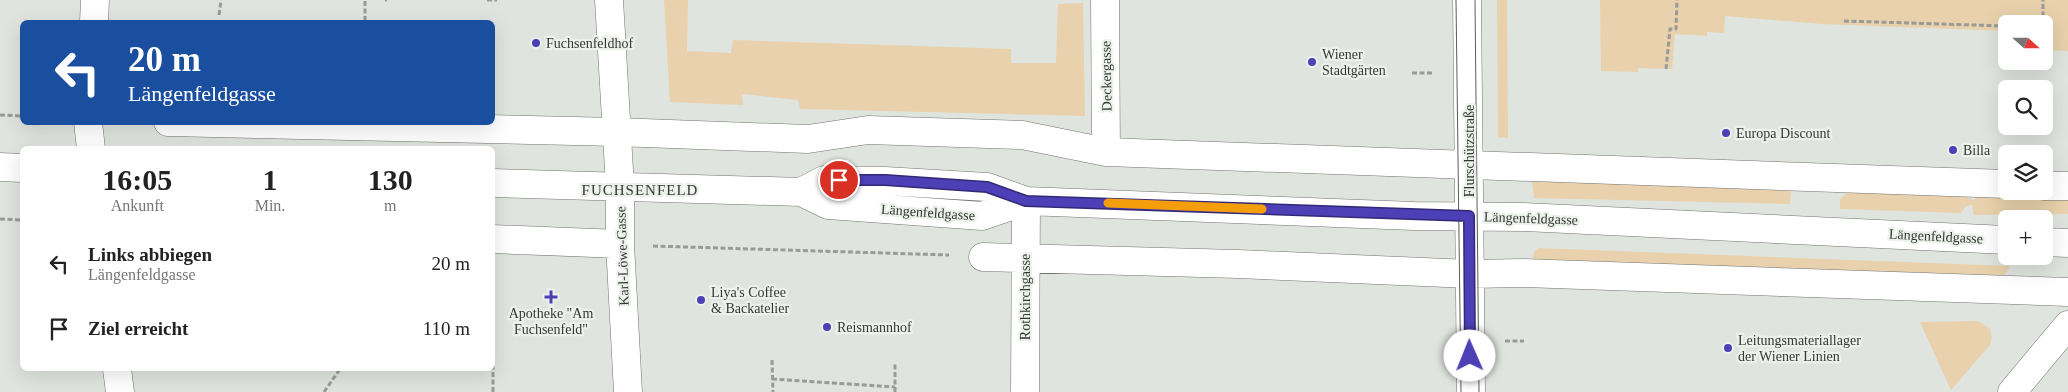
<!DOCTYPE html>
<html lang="de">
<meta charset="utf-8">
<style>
:root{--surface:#fff;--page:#f6f6f6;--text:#222;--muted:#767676}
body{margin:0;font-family:Georgia,serif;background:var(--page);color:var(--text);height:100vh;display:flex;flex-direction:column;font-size:19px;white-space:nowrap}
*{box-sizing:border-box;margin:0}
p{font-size:16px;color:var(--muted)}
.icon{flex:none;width:28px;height:28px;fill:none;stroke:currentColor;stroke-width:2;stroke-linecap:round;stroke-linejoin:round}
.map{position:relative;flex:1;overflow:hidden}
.sheet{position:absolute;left:20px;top:146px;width:475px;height:225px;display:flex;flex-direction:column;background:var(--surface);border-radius:8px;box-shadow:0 5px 20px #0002}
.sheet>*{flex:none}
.hud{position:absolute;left:20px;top:20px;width:475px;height:105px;border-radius:8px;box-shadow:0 5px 20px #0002;background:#1a4fa0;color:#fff;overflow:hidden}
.needle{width:32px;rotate:111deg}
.tools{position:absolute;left:1998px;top:15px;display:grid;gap:10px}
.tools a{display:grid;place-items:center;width:55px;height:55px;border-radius:8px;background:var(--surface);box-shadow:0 5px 20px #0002;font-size:25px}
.pin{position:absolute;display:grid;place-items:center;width:42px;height:42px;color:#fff;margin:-21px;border:2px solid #fff;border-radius:50%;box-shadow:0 1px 5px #0007}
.me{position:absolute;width:55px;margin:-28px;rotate:359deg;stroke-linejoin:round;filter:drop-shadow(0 0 4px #0008)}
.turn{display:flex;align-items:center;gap:18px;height:105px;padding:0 25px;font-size:22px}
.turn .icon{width:65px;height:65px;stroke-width:2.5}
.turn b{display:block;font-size:35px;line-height:42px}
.eta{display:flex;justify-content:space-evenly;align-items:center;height:85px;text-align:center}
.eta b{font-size:30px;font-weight:800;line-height:35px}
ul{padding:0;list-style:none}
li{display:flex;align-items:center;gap:15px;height:65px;padding:0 25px}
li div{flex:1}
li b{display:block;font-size:19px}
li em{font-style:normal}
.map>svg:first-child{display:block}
</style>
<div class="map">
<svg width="2068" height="392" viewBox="0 0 2068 392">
<rect width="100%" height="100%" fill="#e0e4df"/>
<path fill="#e8d1ac" d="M664,0H688L687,51L731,53L733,40L1011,49V63H1056L1058,4L1083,3L1085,116L800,109L798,100L742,94L743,105L670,102Z
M1497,0H1507L1508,138L1498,137Z
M1600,0H2068V51L2044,50V24H2006V31L1822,24L1725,16L1724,33L1707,32V36L1675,34L1672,69L1638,68V72L1601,71Z
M1532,181L1791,189L1790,204L1534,198Z
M1854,187L1966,193L1967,198L1975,200V194L2068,197V214L1974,215L1972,205L1966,206L1961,213L1840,209V199Z
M1538,248L2011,266L1999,283L1539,266L1533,258L1534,252Z
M1978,321L1990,329L1992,337L1990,345L1951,390L1920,322Z"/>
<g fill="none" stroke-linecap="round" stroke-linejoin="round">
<defs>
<path id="minor" d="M609,0L620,187V244L628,392
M1105,0L1106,152
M1467,0L1471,392
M94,22L95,0
M88,122L91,149
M168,122L617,132L808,139L868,130L1022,135L1106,152L2006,184
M0,167L22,168
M492,183L801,192L828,205L982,216L1026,201
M2044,186H2068
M801,192L824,180L885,181L987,187L1026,201L1414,216L1523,217L2006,240
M492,239L620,244
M2044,242L2068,243
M983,257L1238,264L1470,274L1523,273L2068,292
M117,369L120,392
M1025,392L1026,201
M2012,392L2068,325"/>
</defs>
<use href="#minor" stroke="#70736e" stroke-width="29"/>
<path stroke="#989b97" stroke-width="3" stroke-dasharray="5 2.5" stroke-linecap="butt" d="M385,0H387
M487,0H497
M219,15L221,0
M365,21V0
M1844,21L2006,26
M2043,24V0
M1666,69L1670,29H1676L1677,0
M1412,73H1434
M0,115L22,116
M0,219L22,220
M653,246L949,255
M1505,341H1524
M772,360L773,392
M772,379L895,387
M324,392L340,369
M493,392V342
M895,392V364"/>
<use href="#minor" stroke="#fff" stroke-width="28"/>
<path stroke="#5a5c5a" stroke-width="1" d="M1456,0L1461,392
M1475,0L1479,392"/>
</g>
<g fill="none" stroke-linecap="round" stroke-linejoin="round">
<defs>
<path id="route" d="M839,180H885L987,187L1026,201L1469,216L1470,356"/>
</defs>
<use href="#route" stroke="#322976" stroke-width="12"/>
<use href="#route" stroke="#4d3fb6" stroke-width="9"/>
<path stroke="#f59e0b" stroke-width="9" d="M1108,203L1262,209"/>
</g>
<g fill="#4d3fb6" stroke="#edf1ec" stroke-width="2">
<circle cx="536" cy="43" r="5"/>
<circle cx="1312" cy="62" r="5"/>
<circle cx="1726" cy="133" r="5"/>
<circle cx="1953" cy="150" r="5"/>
<path d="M548.5 289.5h5v5h5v5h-5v5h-5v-5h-5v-5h5z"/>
<circle cx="701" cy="300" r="5"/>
<circle cx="827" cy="327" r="5"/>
<circle cx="1728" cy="348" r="5"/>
</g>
<g text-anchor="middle" stroke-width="4.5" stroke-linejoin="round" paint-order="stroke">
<g font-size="14" fill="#353735" stroke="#edf1ec" text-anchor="start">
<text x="546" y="48">Fuchsenfeldhof</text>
<text x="1322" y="59">Wiener<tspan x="1322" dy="16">Stadtgärten</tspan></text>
<text x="1736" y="138">Europa Discount</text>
<text x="1963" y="155">Billa</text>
<text x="711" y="297">Liya's Coffee<tspan x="711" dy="16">&amp; Backatelier</tspan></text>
<text x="551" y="318" text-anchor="middle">Apotheke "Am<tspan x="551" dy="16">Fuchsenfeld"</tspan></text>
<text x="837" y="332">Reismannhof</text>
<text x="1738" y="345">Leitungsmateriallager<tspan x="1738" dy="16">der Wiener Linien</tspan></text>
</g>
<g font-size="14" fill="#353735" stroke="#edf1ec">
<text transform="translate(1106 76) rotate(-91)" y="5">Deckergasse</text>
<text transform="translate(1469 151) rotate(-90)" y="5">Flurschützstraße</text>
<text transform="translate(928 212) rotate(4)" y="5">Längenfeldgasse</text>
<text transform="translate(1531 218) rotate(2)" y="5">Längenfeldgasse</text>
<text transform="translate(1936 236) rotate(3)" y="5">Längenfeldgasse</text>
<text transform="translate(622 256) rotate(-92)" y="5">Karl-Löwe-Gasse</text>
<text transform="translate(1025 297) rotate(-90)" y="5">Rothkirchgasse</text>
</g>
<g font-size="15" letter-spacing="1" fill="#353735" stroke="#edf1ec">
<text x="640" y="195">FUCHSENFELD</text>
</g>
</g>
</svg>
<div class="tools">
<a><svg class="needle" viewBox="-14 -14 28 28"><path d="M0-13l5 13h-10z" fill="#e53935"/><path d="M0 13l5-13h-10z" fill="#767676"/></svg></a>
<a><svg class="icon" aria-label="search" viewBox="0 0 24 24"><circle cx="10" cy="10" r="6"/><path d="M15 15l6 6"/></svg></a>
<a><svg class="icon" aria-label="layers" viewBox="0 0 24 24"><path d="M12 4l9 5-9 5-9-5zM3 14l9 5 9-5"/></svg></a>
<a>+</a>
</div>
<div class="pin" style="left:839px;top:180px;background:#d93025"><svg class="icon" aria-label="arrive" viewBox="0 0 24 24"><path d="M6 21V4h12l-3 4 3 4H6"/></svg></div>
<svg class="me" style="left:1470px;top:356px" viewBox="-20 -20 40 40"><circle r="19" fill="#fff"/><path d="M0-13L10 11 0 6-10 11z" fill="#4d3fb6"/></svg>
<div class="hud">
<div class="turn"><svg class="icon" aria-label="left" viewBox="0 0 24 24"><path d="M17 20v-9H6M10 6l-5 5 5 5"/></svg><div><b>20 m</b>Längenfeldgasse</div></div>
</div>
<section class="sheet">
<div class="eta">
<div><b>16:05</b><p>Ankunft</p></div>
<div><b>1</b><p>Min.</p></div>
<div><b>130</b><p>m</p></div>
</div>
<ul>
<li><svg class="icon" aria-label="left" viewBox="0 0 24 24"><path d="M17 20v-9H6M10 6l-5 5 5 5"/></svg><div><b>Links abbiegen</b><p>Längenfeldgasse</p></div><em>20 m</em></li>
<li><svg class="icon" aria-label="arrive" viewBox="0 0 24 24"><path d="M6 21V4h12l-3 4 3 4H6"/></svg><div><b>Ziel erreicht</b></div><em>110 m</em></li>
</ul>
</section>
</div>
